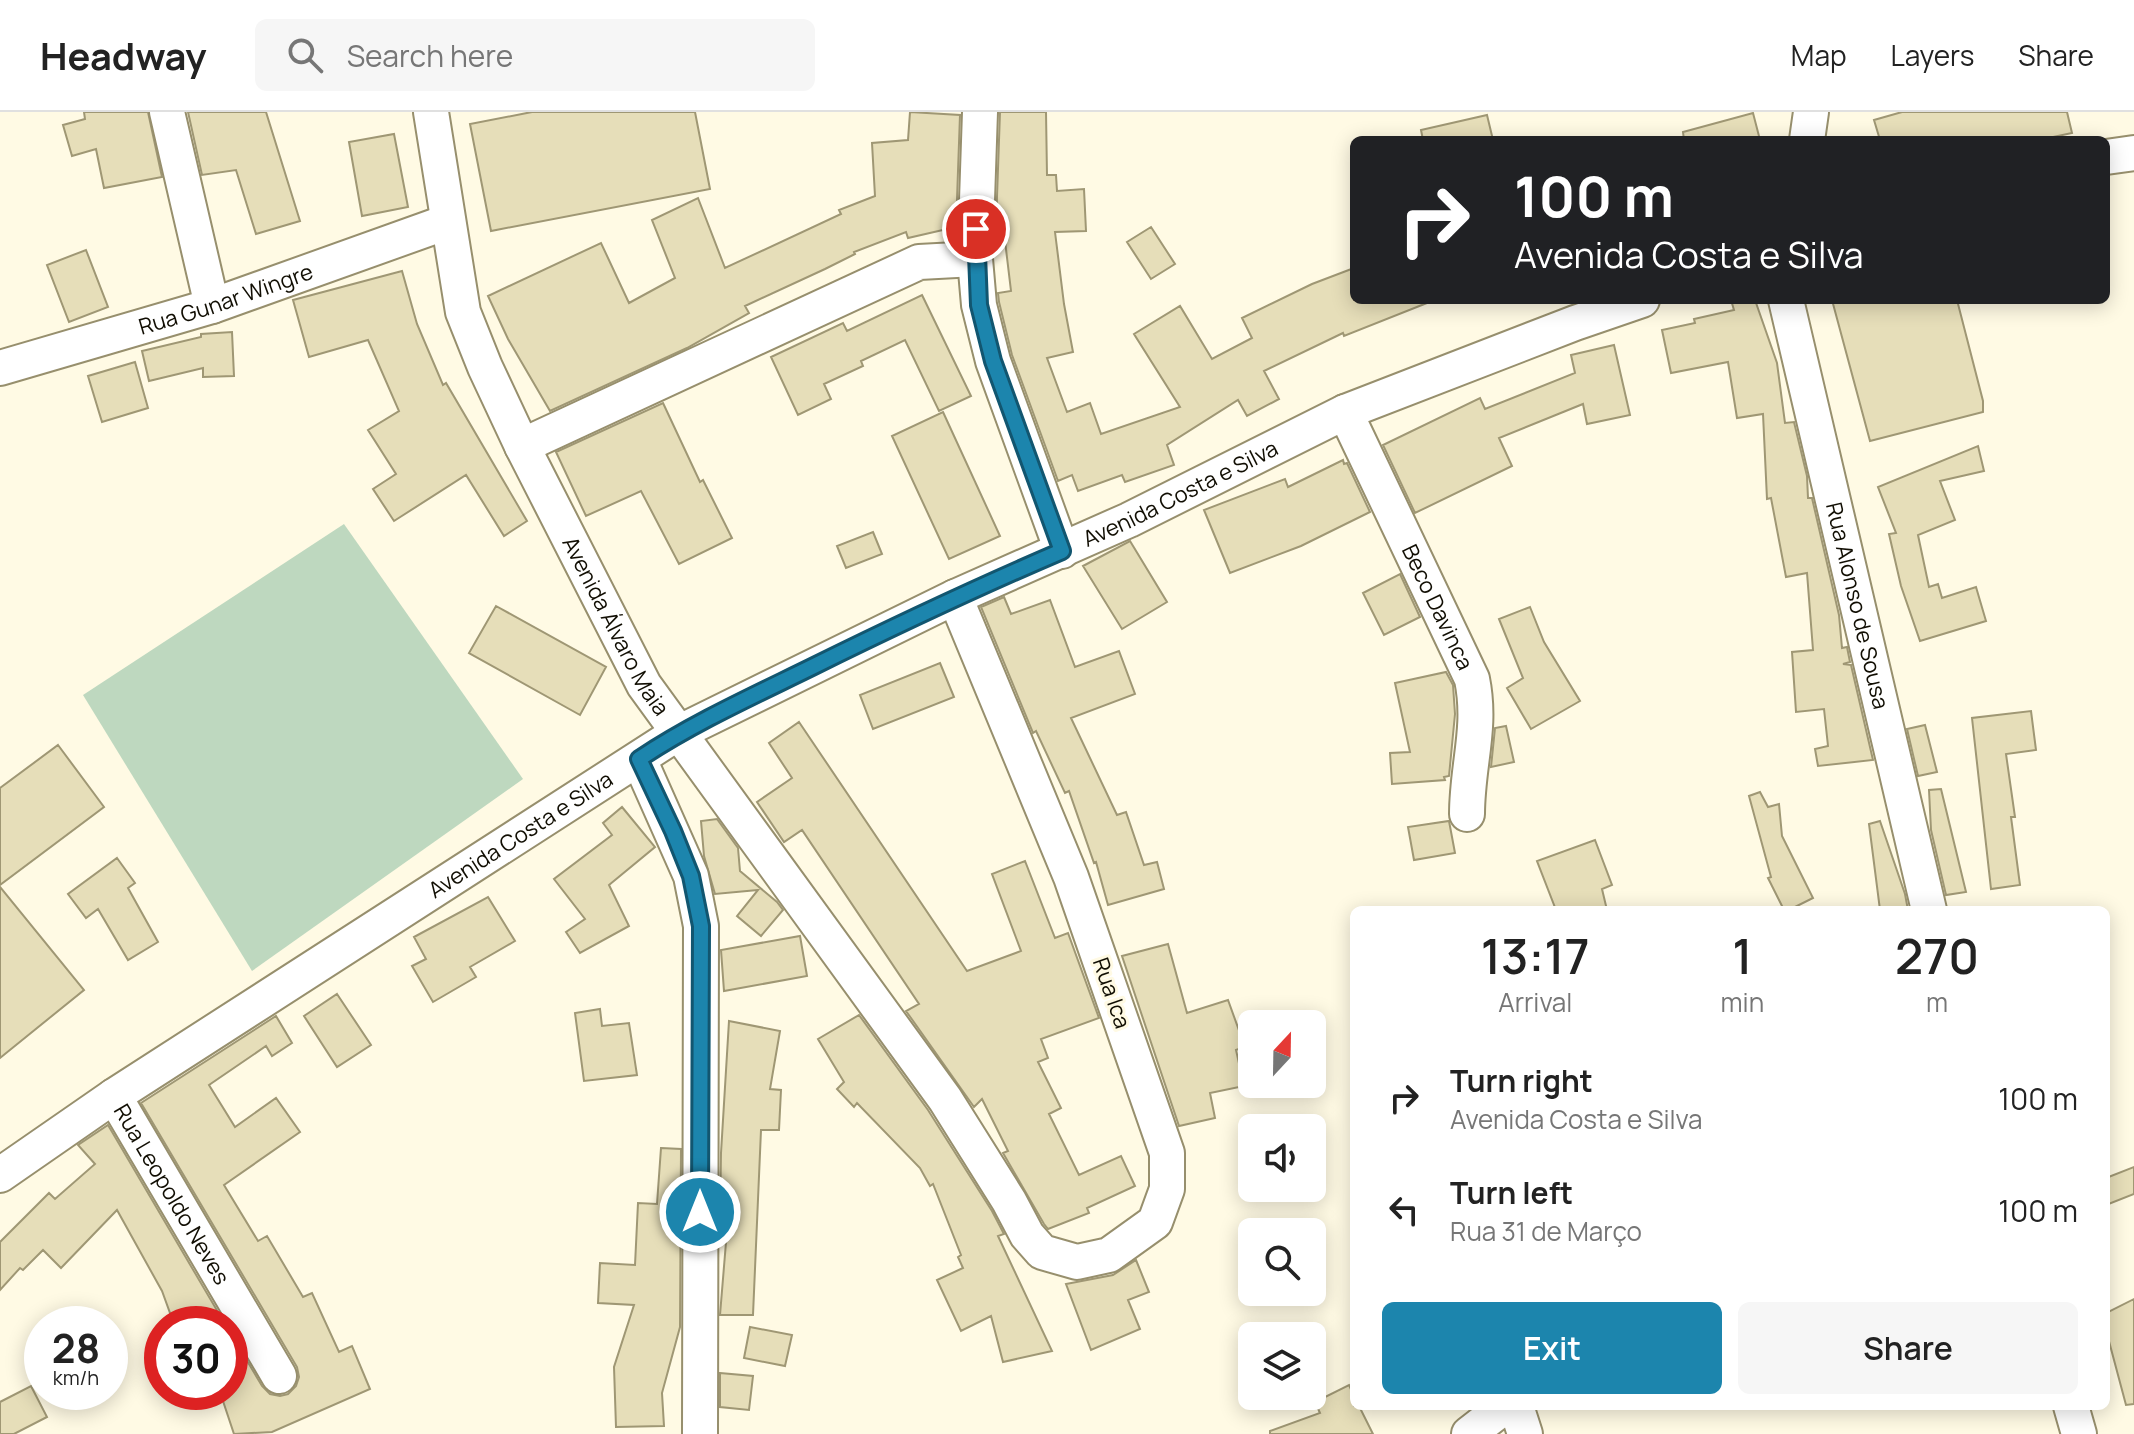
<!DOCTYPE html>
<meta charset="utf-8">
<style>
:root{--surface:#fff;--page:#f6f6f6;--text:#222;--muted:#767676;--line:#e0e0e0;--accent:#1c85ad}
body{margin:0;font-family:Manrope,sans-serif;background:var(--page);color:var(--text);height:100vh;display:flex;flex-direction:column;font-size:30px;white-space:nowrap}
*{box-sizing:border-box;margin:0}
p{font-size:26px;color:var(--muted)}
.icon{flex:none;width:44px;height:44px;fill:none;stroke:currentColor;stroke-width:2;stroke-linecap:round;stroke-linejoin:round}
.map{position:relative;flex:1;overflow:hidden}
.sheet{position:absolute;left:1350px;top:794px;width:760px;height:504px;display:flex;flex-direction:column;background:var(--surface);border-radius:12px;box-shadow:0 4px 20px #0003}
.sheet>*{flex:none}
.top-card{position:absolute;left:1350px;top:24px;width:760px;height:168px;border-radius:12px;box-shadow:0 4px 20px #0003;background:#202124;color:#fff;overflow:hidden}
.needle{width:52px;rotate:22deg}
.buttons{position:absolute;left:1238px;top:898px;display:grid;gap:16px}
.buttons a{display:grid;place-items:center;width:88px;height:88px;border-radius:12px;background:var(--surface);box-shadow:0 4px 20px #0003;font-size:40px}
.speed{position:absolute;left:24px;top:1194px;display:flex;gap:16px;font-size:40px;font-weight:700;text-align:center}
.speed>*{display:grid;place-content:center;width:104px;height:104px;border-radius:50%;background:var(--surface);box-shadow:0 4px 20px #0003;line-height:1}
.speed small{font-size:20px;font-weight:400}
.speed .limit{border:12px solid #d22;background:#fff;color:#111}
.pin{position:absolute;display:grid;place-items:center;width:68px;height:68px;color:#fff;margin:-34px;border:4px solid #fff;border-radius:50%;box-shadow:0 2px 8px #0007}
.me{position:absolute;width:88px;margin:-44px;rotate:0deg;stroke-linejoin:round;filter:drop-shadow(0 0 6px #0008)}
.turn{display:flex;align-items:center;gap:28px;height:168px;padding:0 32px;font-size:36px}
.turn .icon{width:104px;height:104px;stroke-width:2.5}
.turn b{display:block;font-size:56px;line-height:68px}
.eta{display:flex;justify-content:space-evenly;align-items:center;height:136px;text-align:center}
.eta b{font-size:48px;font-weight:600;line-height:56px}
.action{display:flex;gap:16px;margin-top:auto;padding:16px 32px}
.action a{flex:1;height:92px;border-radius:12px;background:var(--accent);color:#fff;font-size:32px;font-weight:600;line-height:92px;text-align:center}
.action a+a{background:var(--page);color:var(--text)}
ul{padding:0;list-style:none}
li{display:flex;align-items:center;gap:24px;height:112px;padding:0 32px}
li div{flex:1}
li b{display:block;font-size:30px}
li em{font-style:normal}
header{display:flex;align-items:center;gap:48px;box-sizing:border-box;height:112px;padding:0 40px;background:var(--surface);border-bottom:2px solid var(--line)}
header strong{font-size:38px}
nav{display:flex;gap:44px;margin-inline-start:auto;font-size:28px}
.search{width:560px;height:72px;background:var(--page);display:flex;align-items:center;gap:20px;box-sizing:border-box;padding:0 28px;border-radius:12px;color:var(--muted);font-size:30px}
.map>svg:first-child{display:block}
</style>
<header>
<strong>Headway</strong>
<div class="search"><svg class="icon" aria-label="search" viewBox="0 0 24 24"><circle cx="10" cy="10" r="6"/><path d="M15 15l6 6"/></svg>Search here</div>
<nav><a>Map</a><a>Layers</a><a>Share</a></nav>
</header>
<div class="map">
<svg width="2134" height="1322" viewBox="0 0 2134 1322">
<rect width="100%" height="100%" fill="#fffae4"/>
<path fill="#bed8bf" d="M344,412L523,667L252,859L83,583Z"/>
<path fill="#e6deb9" stroke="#9f9774" stroke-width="2" d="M84,0H148L162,65L104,76L96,37L72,44L63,13L85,7Z
M188,0H266L300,109L256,122L236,58L202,63Z
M532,0H695L710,77L491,119L470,12Z
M910,0L960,3L956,115L908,126L906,120L854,140L855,142L825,157L745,194L749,201L687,236L550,299L508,227L488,184L601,131L629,191L675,166L652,108L698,86L725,156L841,102L839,98L875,84L872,31L908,28Z
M1000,0H1046L1047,63H1056L1057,79L1084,77L1086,119L1055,120L1064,192L1073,240L1047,246L1067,300L1090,291L1101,322L1180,295L1134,222L1180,194L1212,247L1252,226L1242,206L1312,172L1354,156V188L1432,189L1344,224L1343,221L1264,259L1279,287L1247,304L1238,288L1167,333L1174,353L1125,370L1122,363L1078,379L1072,363L1058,369L1012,243L999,190L998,181L1011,179L1003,112L996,113Z
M1902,0H2067L2072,21L2039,28H1880L1874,8Z
M1753,1L1760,28H1684L1683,20Z
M1487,3L1493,28H1423L1421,18Z
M394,22L408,95L362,104L349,30Z
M1151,115L1175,152L1151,167L1127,130Z
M86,138L108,195L69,210L47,153Z
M402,159L417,212L443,273L446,271L527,409L504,424L466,363L394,409L373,377L396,362L368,318L399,299L368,228L309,245L293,188Z
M922,183L971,284L939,299L905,228L861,249L863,254L824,272L831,287L798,303L771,245L843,211L847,219Z
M1731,188H1755L1777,251L1785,311L1794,310L1807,364L1808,386H1812L1839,503L1842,536L1847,535L1850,550L1843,552L1851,553L1873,648L1818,654L1815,637L1828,634L1824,597L1796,600L1792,540L1813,538L1807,461L1786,465L1771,386L1767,387L1763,302L1737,306L1728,250L1671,261L1662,218L1695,211L1694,207L1734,198Z
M1832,188H1957L1983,289V300L1870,329Z
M232,220L234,264L203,265V256L149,269L142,239L201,225V222Z
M1614,233L1630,303L1587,312L1583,292L1499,326L1512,354L1415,401L1383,333L1480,286L1485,297L1575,261L1571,243Z
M135,250L148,296L102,310L88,264Z
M663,291L700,370L703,368L732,426L679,452L641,379L586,404L556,340Z
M943,300L1000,424L949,447L892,324Z
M1978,334L1984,359L1940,369L1955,408L1918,423L1929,475L1938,472L1942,486L1976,475L1986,509L1920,529L1901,474L1889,422L1896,421L1878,375Z
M1343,348L1344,352L1347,351L1370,400L1301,434L1230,461L1204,398L1285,367L1288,375Z
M873,420L882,442L846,456L837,434Z
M1130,429L1167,490L1122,517L1083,454Z
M1400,462L1420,505L1384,523L1363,481Z
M1004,485L1011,502L1050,488L1075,555L1119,539L1135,582L1071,606L1117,703L1126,700L1144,753L1157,750L1164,777L1108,793L1096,750L1094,751L1069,679L1065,681L1036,619L1033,621L981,495Z
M496,494L606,555L580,603L469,541Z
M1530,495L1544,530L1580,589L1531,617L1507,576L1523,566L1499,507Z
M940,551L954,585L873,617L860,583Z
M1446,560L1453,573L1455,602L1449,664L1444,665L1445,668L1392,672L1390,641L1410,640L1395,571Z
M2031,599L2036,638L2006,642L2015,705H2011L2020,773L1991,777L1972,606Z
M799,610L967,859L1021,839L992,762L1025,749L1055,826L1068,821L1099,906L1041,927L1048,946L1038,950L1061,996L1049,1002L1079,1063L1121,1044L1135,1074L1087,1096L1089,1101L1048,1117L1044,1112L1003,1041L1008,1039L982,987L974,995L906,899L919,892L802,718L784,730L757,690L792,666L769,631Z
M1925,613L1937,660L1918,664L1907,617Z
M1506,614L1514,650L1491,655L1495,616Z
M58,633L104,695L0,773V676Z
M1941,677L1966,780L1946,783L1931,718L1929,678Z
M1760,680L1768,695L1779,692L1782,724L1813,786L1789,798H1784L1768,766L1771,765L1749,684Z
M622,695L655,735L609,773L629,814L580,841L566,820L585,807L554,767L612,723L603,711Z
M717,707L738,736L740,759L777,790L783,798L761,824L737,804L758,778L715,782L704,744L701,709Z
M1449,709L1455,741L1414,748L1408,715Z
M1880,709L1905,782L1908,798H1880L1869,712Z
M1595,728L1612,773L1602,777L1607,798H1556L1537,749Z
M117,746L135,771L128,776L158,830L128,848L98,797L86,806L68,782Z
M0,775L84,878L0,946Z
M488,785L515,829L470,855L476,865L433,890L412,854L426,847L414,825Z
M800,824L807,864L724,879L721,838Z
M1168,832L1187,901L1228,888L1245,935L1236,938L1244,974L1210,981L1215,1006L1179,1014L1122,844Z
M337,882L371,933L337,955L304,904Z
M600,897L602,914L629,911L637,963L584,969L575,901Z
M859,903L928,998L992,1099L1004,1122L998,1124L1052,1239L1003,1250L991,1204L961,1219L937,1168L963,1156L958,1145L961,1143L933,1072L930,1074L920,1056L857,991L854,995L837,977L844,970L818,927Z
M276,904L292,931L272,944L266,934L209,973L235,1015L276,986L300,1020L224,1073L258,1129L267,1124L303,1185L312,1181L339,1240L352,1234L370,1277L272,1320L234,1322L220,1280H230V1220L262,1274L270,1282L280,1284L288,1282L296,1274L299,1265L297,1255L141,991Z
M729,909L780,919L770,977L781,978L779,1018H761L753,1203H720L728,1106L720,1105L721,1041Z
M108,1013L225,1212H174L162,1179L117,1098L61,1156L43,1138L23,1158L20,1156L0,1178V1130L49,1081L55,1087L95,1052L78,1033Z
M661,1036L681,1037L680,1215L662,1281L664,1314L616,1315L614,1255L634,1193L598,1191L600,1151L635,1153L638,1091L657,1092Z
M2134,1055V1082L2106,1093V1066Z
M1136,1148L1149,1180L1128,1188L1140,1217L1091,1238L1066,1172L1113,1163Z
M2134,1187V1292L2126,1293L2106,1218V1201Z
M750,1215L792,1223L785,1254L744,1246Z
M720,1261L753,1264L749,1298L720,1295Z
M1349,1273L1354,1284V1294H1359L1373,1322H1270V1319L1320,1301L1315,1290Z
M31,1274L47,1305L14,1322H0V1290Z"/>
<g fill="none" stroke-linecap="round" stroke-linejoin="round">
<defs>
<g id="minor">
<path d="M167,0L212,194"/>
<path id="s1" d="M431,0L463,200L485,255L522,334L644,573L945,987L1009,1089L1027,1123L1042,1140L1077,1150L1109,1143L1155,1110L1167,1077V1041L1071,765L955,485"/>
<path d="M980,0L975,147L979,193L993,249L1062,439"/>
<path d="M1807,28L1811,0"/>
<path d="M2106,45L2134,41"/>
<path id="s2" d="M1786,188L1929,798"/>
<path id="s3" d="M0,256L212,194L447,110"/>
<path id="s4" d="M1345,300L1472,567C1482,616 1467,653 1467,702"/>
<path d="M522,334L919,150L975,147"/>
<path d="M639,647L691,764L701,814L700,1322"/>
<path id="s5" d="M114,984L279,1264"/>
<path id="s6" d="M0,1063L114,984L678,621L955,485L1129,408L1345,300L1575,211L1642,188"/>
<path d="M1516,1294L1525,1322"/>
<path d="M2071,1294L2079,1322"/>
<path d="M1469,1322L1505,1294"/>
</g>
</defs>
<use href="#minor" stroke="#978f6d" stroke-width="38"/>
<use href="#minor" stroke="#fff" stroke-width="34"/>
</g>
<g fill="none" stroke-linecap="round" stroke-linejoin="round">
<defs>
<path id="route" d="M700,1100L701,814L691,764L673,719L639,647C693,611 753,584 812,555C895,514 978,475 1062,439L993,249L979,193L976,117"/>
</defs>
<use href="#route" stroke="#125670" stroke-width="20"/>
<use href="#route" stroke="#1c85ad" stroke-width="14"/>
</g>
<g text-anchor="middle" stroke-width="6" stroke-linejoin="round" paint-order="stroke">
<g font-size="22" fill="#110e03" stroke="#fffae4">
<text dy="8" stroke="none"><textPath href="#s3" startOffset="236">Rua Gunar Wingre</textPath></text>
<text dy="8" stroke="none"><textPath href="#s6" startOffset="1366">Avenida Costa e Silva</textPath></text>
<text dy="8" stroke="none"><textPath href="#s2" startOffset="314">Rua Alonso de Sousa</textPath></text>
<text dy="8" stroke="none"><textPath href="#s4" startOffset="216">Beco Davinca</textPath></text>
<text dy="8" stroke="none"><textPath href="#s1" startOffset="552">Avenida Álvaro Maia</textPath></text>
<text dy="8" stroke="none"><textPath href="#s6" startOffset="622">Avenida Costa e Silva</textPath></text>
<text transform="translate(1112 881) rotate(71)" y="8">Rua Ica</text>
<text dy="8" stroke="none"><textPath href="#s5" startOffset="114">Rua Leopoldo Neves</textPath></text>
</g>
</g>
</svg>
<div class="buttons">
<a><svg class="needle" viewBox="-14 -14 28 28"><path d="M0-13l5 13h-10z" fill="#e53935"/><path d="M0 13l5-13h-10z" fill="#767676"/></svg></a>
<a><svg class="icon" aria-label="sound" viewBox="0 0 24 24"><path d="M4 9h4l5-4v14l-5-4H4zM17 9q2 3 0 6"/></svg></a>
<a><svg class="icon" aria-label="search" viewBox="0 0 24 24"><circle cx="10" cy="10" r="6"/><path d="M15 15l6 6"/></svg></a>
<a><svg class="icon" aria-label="layers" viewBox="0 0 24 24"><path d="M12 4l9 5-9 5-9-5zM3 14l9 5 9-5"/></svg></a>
</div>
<div class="speed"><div>28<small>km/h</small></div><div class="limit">30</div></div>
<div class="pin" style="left:976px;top:117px;background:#d93025"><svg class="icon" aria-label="arrive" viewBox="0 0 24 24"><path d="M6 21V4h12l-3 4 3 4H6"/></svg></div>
<svg class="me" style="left:700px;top:1100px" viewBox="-20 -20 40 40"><circle r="17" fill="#1c85ad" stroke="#fff" stroke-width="3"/><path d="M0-11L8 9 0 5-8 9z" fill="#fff"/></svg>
<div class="top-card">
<div class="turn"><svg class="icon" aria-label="right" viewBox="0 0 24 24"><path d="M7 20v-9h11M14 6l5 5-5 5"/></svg><div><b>100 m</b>Avenida Costa e Silva</div></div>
</div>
<section class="sheet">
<div class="eta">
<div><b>13:17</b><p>Arrival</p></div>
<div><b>1</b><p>min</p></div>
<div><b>270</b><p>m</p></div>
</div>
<ul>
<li><svg class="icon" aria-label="right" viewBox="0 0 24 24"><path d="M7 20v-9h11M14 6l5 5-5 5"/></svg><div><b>Turn right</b><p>Avenida Costa e Silva</p></div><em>100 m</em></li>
<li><svg class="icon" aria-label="left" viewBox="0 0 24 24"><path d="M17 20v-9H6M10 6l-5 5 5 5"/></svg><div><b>Turn left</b><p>Rua 31 de Março</p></div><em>100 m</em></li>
</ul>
<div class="action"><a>Exit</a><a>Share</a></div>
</section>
</div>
